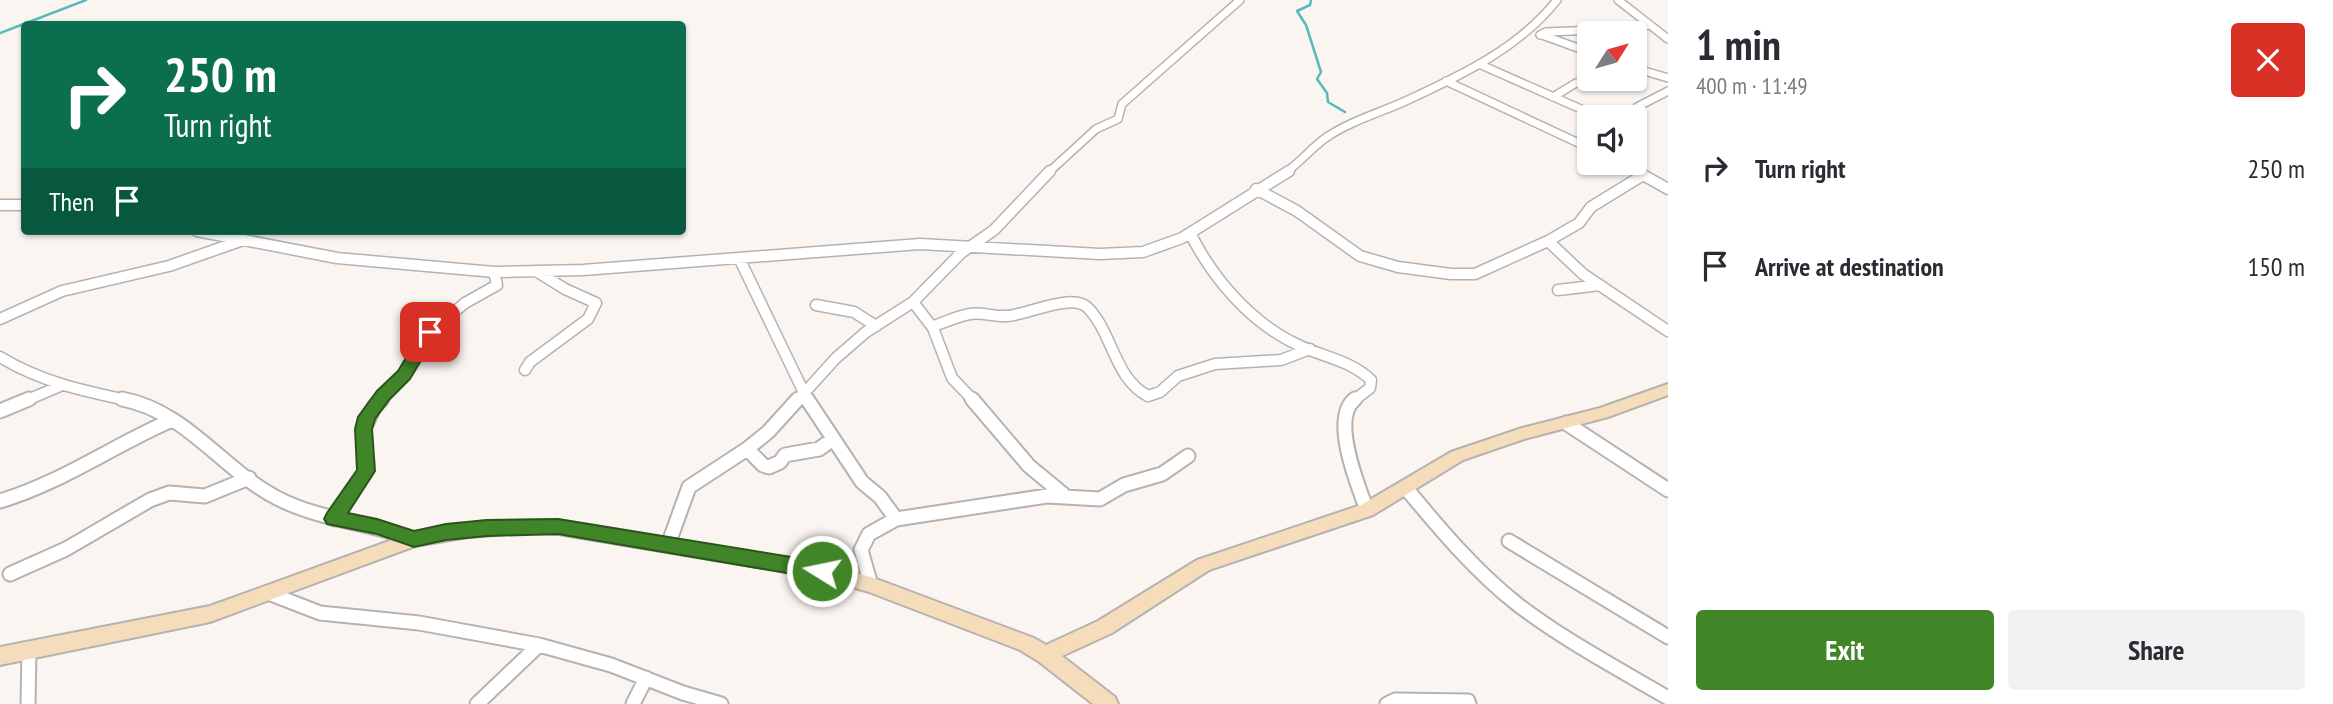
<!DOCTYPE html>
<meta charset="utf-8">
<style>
:root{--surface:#fff;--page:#f2f2f3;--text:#2b2b33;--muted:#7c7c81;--accent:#418529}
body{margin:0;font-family:"PT Sans Narrow",sans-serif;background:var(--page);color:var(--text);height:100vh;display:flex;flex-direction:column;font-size:26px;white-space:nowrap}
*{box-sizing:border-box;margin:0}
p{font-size:23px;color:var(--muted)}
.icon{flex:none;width:38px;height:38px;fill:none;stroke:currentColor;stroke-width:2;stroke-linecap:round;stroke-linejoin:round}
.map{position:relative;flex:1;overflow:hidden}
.side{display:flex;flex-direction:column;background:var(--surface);width:665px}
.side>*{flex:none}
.guide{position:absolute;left:21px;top:21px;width:665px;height:214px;border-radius:7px;box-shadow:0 2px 5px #0004;background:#0b6e4f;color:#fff;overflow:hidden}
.needle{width:46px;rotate:53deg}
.tools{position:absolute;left:1577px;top:21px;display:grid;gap:14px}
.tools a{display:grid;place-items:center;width:70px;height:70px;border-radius:7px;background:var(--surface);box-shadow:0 2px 5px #0004;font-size:35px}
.pin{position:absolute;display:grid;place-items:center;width:60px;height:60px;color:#fff;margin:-30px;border-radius:14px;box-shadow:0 4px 10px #0006}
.me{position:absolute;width:77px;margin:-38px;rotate:280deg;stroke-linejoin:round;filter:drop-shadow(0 0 5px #0008)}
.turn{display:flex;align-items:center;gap:24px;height:147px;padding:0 28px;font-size:32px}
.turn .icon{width:91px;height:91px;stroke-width:2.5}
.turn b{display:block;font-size:49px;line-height:60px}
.then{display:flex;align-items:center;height:66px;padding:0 28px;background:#0003;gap:14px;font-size:26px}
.round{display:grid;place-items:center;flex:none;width:74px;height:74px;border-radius:7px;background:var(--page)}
.headline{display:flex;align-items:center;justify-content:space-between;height:119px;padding:0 28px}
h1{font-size:42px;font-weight:700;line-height:52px}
.button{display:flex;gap:14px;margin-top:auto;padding:14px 28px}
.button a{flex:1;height:80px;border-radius:7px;background:var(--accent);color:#fff;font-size:28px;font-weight:700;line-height:80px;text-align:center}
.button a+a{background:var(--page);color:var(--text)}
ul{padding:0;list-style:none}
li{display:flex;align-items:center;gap:21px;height:98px;padding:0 28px}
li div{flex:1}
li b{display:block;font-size:26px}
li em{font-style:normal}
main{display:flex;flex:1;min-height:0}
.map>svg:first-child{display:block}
</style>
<main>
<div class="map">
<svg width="1668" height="704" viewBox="0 0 1668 704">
<rect width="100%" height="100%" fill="#faf5f1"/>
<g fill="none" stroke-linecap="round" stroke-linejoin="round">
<path stroke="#57b9bf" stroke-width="2.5" d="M1311,0L1310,5L1297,11L1306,25L1321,72L1317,79L1327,93L1328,102L1345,112
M0,33L86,0"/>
<defs>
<path id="street-far2" d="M1618,0L1668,39
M1540,35L1546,32L1625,29L1649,25
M1542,35L1589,52
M1479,64L1599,117
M1634,68L1668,78
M1446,81L1589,148
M1553,97L1576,83L1597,79
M1631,117L1637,107L1668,91
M1623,163L1639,172
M1049,172L1096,129L1118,119L1122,104L1240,0
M1286,172C1301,162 1312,147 1327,137C1352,120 1383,112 1410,99C1464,74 1520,47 1557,0"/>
<path id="street-far1" d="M1636,171L1668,189
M1643,175L1591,207L1579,223L1548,241L1583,274L1668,331
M1256,189L1297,211L1360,256L1398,267L1451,274H1475L1548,241
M0,205H24
M197,231L337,258L494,272L583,270L920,244L1100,254L1143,252L1182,238L1289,171
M1190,233C1213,279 1251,323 1298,345C1323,357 1350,360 1371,380L1370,388L1353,401
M739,258L808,401
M1558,290L1600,285
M913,302L933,328L952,378L974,401
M816,305L854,312L876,326
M0,319L62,291L169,266L243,240
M934,326C945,322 958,316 970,314C982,312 995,317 1007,316C1027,315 1074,291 1089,309C1113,335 1115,379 1148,396L1160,392L1178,376L1215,364L1281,360L1310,349
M0,357C41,382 84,391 131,401
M525,370L530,362L588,319L596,303L565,289L536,271
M25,401L60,386
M380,401L404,375L430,332L465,303L497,285L494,272
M797,401L836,358L866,332L913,302L961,253L994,230L1050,171"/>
<path id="street" d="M122,399C187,411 223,471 279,499C321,520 370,523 414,539
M807,399L862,482L880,497L896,519
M972,399L1029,466L1063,494
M1355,399C1330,418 1358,486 1367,510
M0,411L29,399
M1566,423L1668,490
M747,449L763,465L769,467L780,462L785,455L819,449L833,439
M1405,487C1439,528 1475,571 1517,604C1564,640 1617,668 1668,698
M0,501C61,483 114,445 172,420
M334,519L366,471L364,429L374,407L382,399
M1509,541L1668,637
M668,545L689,487L747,449L768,432L798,399
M10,574L66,549L150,500L169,493L205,496L249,478
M871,585L861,550L869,534L896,519L1047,496L1100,499L1124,485L1162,474L1188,456
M271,594L320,613L419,623L539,645L611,665L683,693L721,704
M28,704L29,650
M477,704L539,645
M633,704L646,678
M1387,704L1395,700L1468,701L1469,704"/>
<path id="secondary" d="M1668,384V395L1608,417L1524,439L1463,460L1373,515L1209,570L1112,633L1062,656L1115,697L1118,704H1093L1038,661L1020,650L869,592L822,578L558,534L522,533L468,537L415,546L210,622L0,665V647L210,606L414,532L486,521L558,520L822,564L871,577L1034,638L1046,645L1098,621L1197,560L1361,505L1451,452L1522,428L1600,408Z"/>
</defs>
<use href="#street-far2" stroke="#b7b2af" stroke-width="10"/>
<use href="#street-far1" stroke="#b7b2af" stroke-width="13"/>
<use href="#street" stroke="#b7b2af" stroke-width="17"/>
<use href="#secondary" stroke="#b7b2af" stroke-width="4"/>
<use href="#street-far2" stroke="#fff" stroke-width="7"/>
<use href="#street-far1" stroke="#fff" stroke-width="10"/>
<use href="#street" stroke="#fff" stroke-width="13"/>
<use href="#secondary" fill="#f5dcbb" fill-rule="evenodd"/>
</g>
<path fill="#418529" stroke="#2a561b" stroke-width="2" d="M430,327L438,332L410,379L389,400L375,419L372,429L375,471L348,513L377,519L414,531L446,524L487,520L558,519L822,562L829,565L832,571L829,577L822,579L558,534L487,536L446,540L414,547L377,534L327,524L324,519L327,513L357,470L355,429L358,417L377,391L398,371L424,328Z"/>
</svg>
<div class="tools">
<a><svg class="needle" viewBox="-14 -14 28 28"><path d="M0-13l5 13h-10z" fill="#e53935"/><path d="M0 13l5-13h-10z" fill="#7c7c81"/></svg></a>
<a><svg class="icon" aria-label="sound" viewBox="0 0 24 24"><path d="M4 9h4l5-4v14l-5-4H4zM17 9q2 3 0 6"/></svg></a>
</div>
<div class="pin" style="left:430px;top:332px;background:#d93025"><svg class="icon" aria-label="arrive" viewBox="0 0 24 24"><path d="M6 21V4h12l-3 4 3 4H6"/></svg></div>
<svg class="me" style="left:822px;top:571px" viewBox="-20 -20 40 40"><circle r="17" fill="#418529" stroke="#fff" stroke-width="3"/><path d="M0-11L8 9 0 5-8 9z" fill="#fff"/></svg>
<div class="guide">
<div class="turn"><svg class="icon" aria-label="right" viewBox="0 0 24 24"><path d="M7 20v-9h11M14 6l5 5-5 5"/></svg><div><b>250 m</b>Turn right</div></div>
<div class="then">Then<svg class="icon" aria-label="arrive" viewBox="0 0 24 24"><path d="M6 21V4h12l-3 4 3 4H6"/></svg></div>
</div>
</div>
<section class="side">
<div class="headline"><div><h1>1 min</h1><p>400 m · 11:49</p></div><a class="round" style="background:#d93025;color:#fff"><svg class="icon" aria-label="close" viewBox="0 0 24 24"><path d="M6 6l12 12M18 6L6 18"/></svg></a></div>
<ul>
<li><svg class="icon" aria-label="right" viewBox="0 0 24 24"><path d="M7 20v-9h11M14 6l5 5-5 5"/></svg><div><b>Turn right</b></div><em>250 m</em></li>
<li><svg class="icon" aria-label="arrive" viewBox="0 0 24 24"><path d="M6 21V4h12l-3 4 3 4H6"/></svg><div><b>Arrive at destination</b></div><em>150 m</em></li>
</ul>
<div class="button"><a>Exit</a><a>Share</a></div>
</section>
</main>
